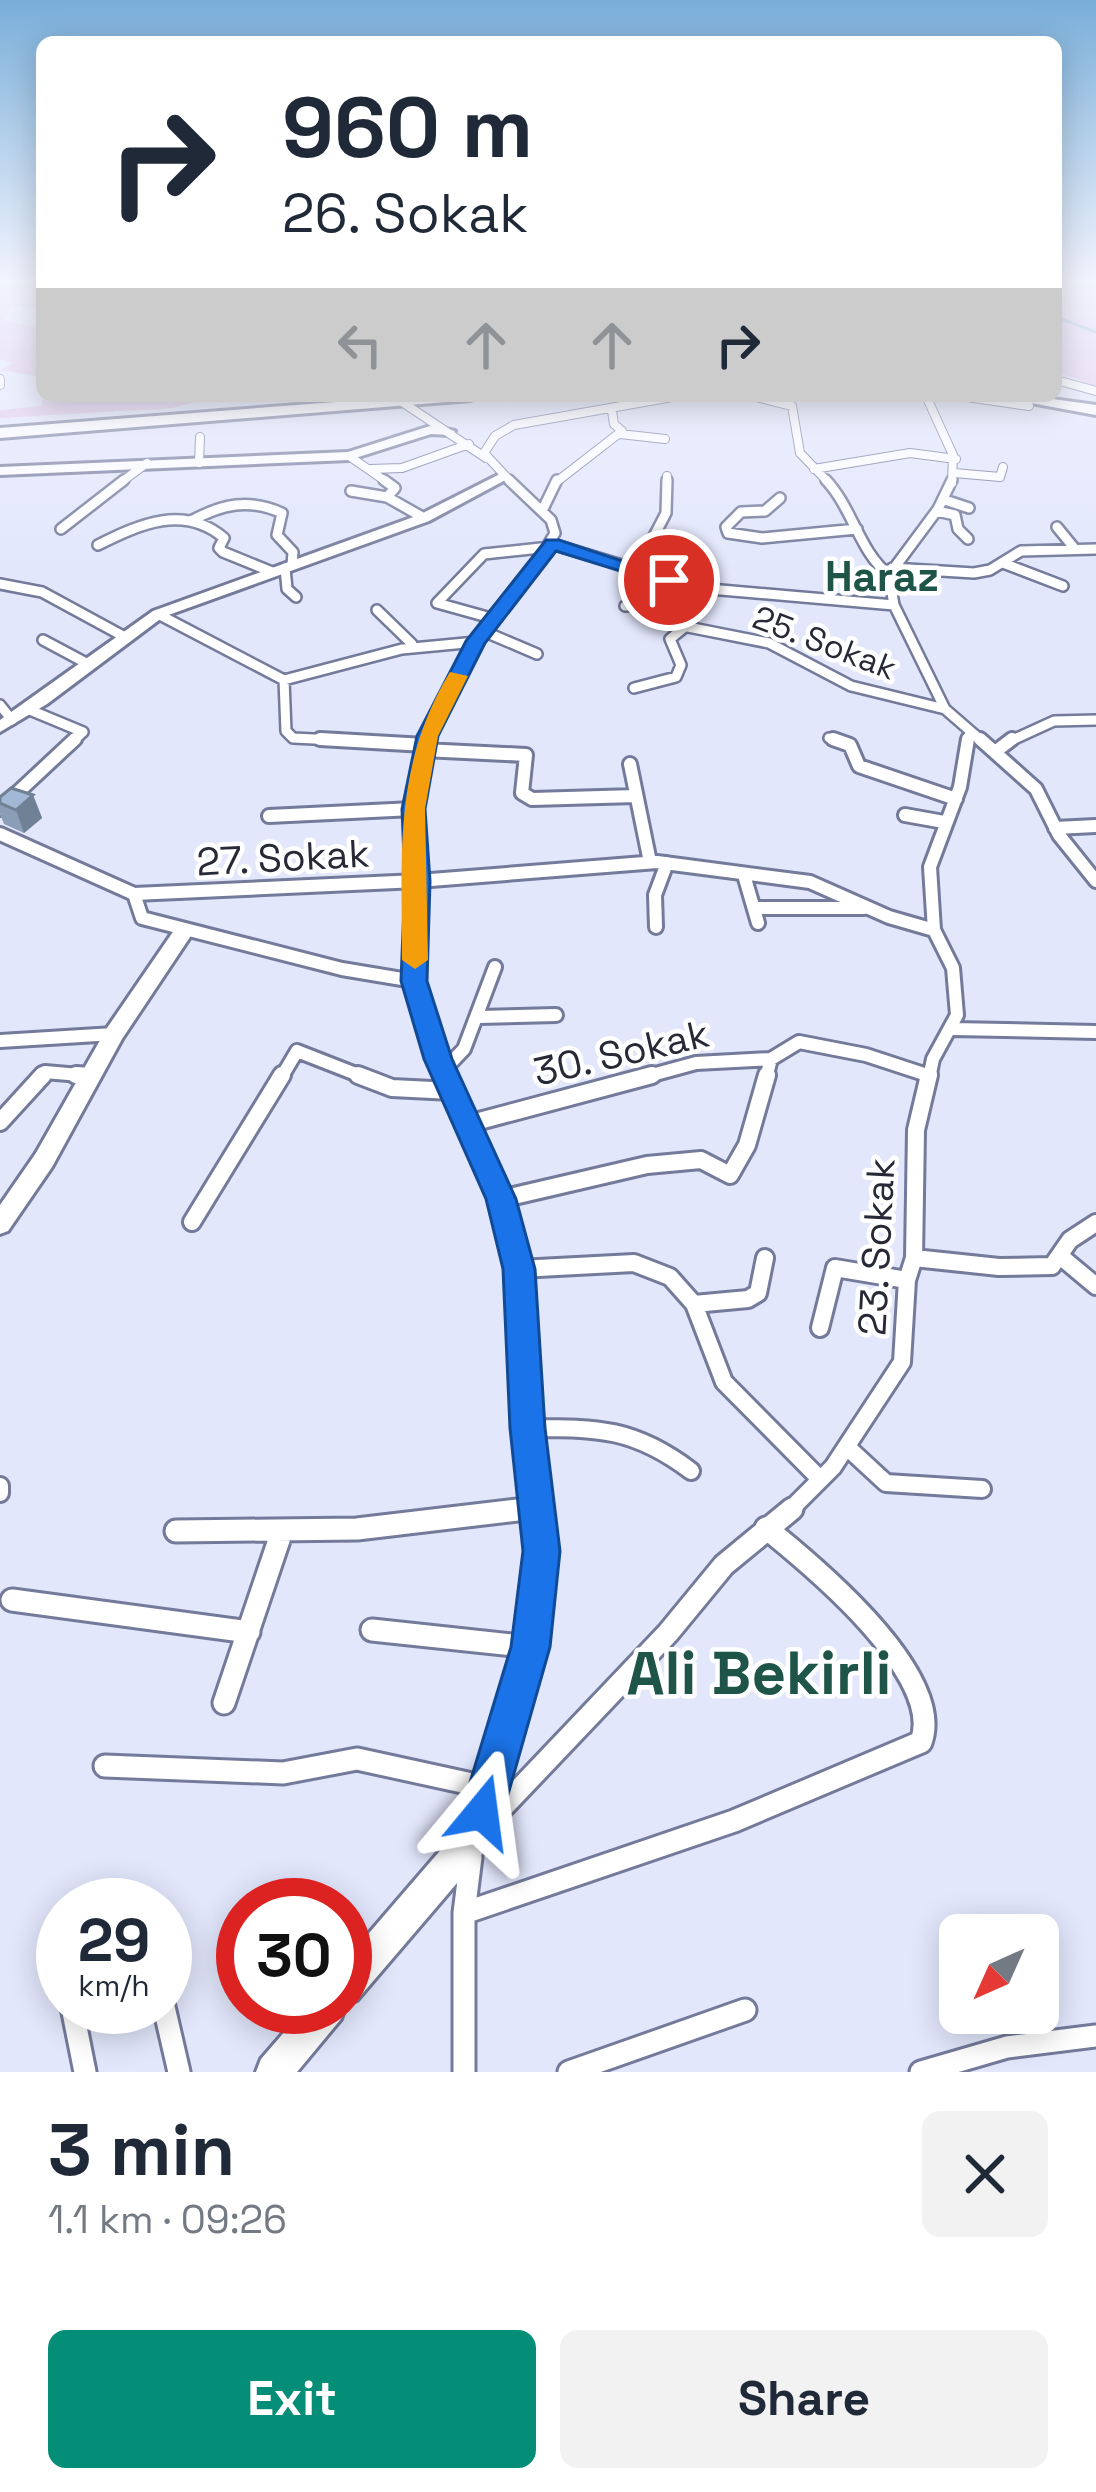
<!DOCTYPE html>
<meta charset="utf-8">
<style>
:root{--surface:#fff;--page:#f2f2f3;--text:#1f2937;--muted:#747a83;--accent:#058e77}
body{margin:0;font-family:"Space Grotesk",sans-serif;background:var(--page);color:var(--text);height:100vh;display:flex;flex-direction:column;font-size:45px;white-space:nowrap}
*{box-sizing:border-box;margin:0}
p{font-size:39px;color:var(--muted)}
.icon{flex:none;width:66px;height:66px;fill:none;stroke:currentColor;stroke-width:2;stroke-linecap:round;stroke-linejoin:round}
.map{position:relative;height:2072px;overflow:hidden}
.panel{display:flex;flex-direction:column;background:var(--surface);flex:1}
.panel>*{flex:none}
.guide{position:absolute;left:36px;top:36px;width:1026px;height:366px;border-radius:18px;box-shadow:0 6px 30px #0003;background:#fff;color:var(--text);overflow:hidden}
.needle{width:78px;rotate:225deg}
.controls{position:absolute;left:939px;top:1914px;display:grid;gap:24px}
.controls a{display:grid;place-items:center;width:120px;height:120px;border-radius:18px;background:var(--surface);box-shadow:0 6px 30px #0003;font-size:60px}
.speed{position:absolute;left:36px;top:1878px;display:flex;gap:24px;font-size:60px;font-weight:700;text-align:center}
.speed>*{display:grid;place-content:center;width:156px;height:156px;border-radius:50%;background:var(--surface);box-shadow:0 6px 30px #0003;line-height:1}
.speed small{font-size:30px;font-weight:400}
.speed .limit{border:18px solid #d22;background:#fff;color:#111}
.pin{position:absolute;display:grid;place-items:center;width:102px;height:102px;color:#fff;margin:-51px;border:6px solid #fff;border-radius:50%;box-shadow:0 3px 12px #0007}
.me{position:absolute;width:132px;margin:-66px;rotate:16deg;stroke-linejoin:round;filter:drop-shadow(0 0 9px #0008)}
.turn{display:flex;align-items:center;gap:42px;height:252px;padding:0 48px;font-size:54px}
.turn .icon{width:156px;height:156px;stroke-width:2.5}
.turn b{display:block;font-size:84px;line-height:102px}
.lanes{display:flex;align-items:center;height:114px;padding:0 48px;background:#0003;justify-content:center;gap:60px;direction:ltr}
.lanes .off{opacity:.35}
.round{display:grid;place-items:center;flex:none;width:126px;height:126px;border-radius:18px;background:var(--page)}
.headline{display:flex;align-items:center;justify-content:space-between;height:204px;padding:0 48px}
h1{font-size:72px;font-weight:700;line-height:90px}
.cta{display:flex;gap:24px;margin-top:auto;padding:24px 48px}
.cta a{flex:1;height:138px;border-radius:18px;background:var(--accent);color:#fff;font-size:48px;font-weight:700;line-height:138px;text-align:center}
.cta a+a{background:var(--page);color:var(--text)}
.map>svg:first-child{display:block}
</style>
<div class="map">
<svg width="1096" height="2072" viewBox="0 0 1096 2072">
<rect width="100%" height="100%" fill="#e2e7fc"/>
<path fill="#e0c7eb" d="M0,282H42V310L13,305L3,320L42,329V377L1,370L12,363L0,359Z
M1056,282H1096V386L1056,372Z
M44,396H206L210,398L172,408L0,418V410L41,406Z"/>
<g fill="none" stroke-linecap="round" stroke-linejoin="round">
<path stroke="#73a4c2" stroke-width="3" d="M1056,317L1096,332"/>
<defs>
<path id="street-far4" d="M0,379V385
M1056,380L1096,391
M393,396L486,458
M752,396L792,406L800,453L829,483
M926,396L953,455L952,483
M960,396L1029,406
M620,434L665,439
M349,456L388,483
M199,463L200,437
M370,469L402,468L469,444
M814,469L910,453L956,459
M954,473L1000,477L1003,467
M120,483L147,463
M512,483L484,453L495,436L514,425L678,396
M555,483L622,431L614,424L612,411
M667,483V476"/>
<path id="street-far3" d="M384,480L395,488L387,497
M826,480C853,509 859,551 889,575
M952,480L938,509L889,575L894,605L945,709L983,742
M351,491L387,497L424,518
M780,498L765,511L741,512L726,527L728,533L762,538L857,529
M945,500L969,508
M542,511L557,480
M937,511L955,515L958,529L968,539
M191,521C222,504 249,498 282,513L277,535L293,552L292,565
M1057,527L1075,549
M61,529L124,480
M552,544L698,588L894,605
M98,545C140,524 184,504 224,538L219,548L223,552L272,572
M1003,563L1063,586
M285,568L287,589L296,597
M892,568L974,573L990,570L1021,551L1096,549
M637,569L666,513L667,480
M669,581L661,590L688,627L769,643L851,686L945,709
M0,584L42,592L123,636
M625,606L643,605L661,590
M377,610L412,644
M158,614L284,680L402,649L476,642
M491,618L437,603L484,554L550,547
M483,631L537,654
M43,640L88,664
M284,680L286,731L293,738L376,742
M634,688L676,677L681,665L670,639L686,626
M0,705L12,720
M30,710L83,732L72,742
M829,738L842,742
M426,742L491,618L532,572L555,533L551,520L509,480
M968,742L970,731
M1008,742L1054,721L1096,720"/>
<path id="street-far2" d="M320,739L425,745
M427,739L413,809L418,881L414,981L446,1078
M833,739L850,745L859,766L956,799
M980,739L1036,789L1059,835L1096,881
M424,750L526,755L522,793L532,799L636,796
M995,752L1012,739
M630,764L650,862
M0,809L75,739
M905,815L944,822
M269,816L413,809
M1055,828L1096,826
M0,834L134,894L142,918L342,969L414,981
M744,875L758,923
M134,894L418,881L657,862L810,882L889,917L934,930
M755,908H864
M656,927L655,895L667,863
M478,1017L556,1015
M953,1029L1096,1032
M0,1041L114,1034
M443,1071L464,1049L495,967
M40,1078L45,1072L91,1076
M281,1078L297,1051L366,1078
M641,1078L696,1063L771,1059L799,1042L866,1055L927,1075
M766,1078L771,1059
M929,1078L933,1059L957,1015L953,968L934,930L930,867L960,787L968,739"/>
<path id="street-far1" d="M76,1075L91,1076
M358,1075L392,1088L452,1091
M445,1075L501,1199L519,1269L527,1428L537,1512
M0,1122L43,1075
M468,1124L652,1075
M501,1199L647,1165L701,1160L730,1175L747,1145L767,1075
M192,1222L282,1075
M1060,1256L1096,1286
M914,1258L999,1267L1052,1266L1070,1240L1096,1223
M519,1269L634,1263L670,1277L694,1304L724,1382L820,1479
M694,1304L748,1299L758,1293L765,1258
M820,1328L835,1268L907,1280
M527,1428C596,1428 633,1427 691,1471
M847,1447L886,1483L982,1489
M0,1486V1493
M509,1512L536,1507
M788,1512L833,1467L902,1362L907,1280L914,1258L916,1130L929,1075"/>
<path id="street" d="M176,1531L357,1529L526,1509
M12,1600L249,1632
M372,1630L531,1647
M224,1703L281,1534
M105,1766L283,1773L357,1759L490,1788
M477,1834L668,1633L724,1565L792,1509
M475,1835C507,1729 551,1621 537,1509
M464,1913L734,1821L921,1742C946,1675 812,1565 766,1528
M72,2007L85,2072
M164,2007L179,2072
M464,2072V1913L471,1857
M569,2072L745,2010
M921,2072L1007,2047L1096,2036"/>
<path id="secondary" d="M430,426L455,431L449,435L431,434L349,460L0,475V467L348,452Z
M500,474L511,477L429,521L163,617L47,704L0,732V720L153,611L419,515Z
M184,924L194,931L122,1039L52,1167L8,1231L0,1234V1205L36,1153L107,1028L177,926Z
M475,1820L487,1824L491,1836L487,1848L357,2000L346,2005L341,2019L297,2072H256L261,2059L306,2007H345V1961L463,1824Z"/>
<path id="highway" d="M414,396H478L471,400L0,438V428Z
M993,396H1031L1096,405V415Z"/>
</defs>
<use href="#street-far4" stroke="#747a9a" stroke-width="10"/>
<use href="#street-far3" stroke="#747a9a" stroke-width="14"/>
<use href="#street-far2" stroke="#747a9a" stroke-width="18"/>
<use href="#street-far1" stroke="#747a9a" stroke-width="22"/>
<use href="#street" stroke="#747a9a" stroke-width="27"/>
<use href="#secondary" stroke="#747a9a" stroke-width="6"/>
<use href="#highway" stroke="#747a9a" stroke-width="6"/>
<use href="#street-far4" stroke="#fff" stroke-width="8"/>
<use href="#street-far3" stroke="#fff" stroke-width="9"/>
<use href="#street-far2" stroke="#fff" stroke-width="12"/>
<use href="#street-far1" stroke="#fff" stroke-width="16"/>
<use href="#street" stroke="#fff" stroke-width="21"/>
<use href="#secondary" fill="#fff" fill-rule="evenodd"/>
<use href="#highway" fill="#fff" fill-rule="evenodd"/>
</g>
<path fill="#8b9eb7" d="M33,795L42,818L24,833L4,824L0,814V797Z"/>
<path fill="#718195" d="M33,795L42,818L24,833L16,810Z"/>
<path fill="#a2b8d5" stroke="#718195" stroke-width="3" d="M11,788L33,795L16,810L0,803V797Z"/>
<linearGradient id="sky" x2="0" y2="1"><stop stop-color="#79aed9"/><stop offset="0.49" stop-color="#f2f4fe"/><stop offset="1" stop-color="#f2f4fe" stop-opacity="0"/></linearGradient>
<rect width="1096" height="572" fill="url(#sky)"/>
<path fill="#1a73e8" stroke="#114b97" stroke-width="3" d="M546,540H559L679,580L669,586L556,551L485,643L438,736L425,809L430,881L427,981L452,1059L516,1199L535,1269L545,1428L560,1551L550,1647L503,1812L497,1827L482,1833L468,1827L461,1812L511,1647L523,1551L510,1428L503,1269L486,1199L424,1059L401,981L405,881L402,809L417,736L466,641Z"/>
<path fill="#f59e0b" d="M450,672L468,676L438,736L425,809L428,960L415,969L402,960C402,854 393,766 450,672Z"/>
<g text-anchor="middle" stroke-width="9" stroke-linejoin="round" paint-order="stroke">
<g font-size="33" fill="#272936" stroke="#fff">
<text transform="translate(825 642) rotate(21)" y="12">25. Sokak</text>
</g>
<g font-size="39" fill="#272936" stroke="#fff">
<text transform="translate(283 857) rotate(-3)" y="14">27. Sokak</text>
<text transform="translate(621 1052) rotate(-13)" y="14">30. Sokak</text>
<text transform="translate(876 1247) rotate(-87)" y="14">23. Sokak</text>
</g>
<g font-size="42" font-weight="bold" fill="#1f5448" stroke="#fff">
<text x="882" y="591">Haraz</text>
</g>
<g font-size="60" font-weight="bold" fill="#1f5448" stroke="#fff">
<text x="759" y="1694">Ali Bekirli</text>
</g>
</g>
</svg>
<div class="controls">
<a><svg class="needle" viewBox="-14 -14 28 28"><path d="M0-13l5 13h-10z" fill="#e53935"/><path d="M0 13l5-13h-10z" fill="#747a83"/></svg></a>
</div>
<div class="speed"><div>29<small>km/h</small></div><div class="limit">30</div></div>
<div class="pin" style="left:669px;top:580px;background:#d93025"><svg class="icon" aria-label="arrive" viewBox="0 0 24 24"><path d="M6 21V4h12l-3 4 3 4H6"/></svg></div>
<svg class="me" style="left:482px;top:1812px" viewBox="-20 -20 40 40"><path d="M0-17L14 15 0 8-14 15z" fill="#1a73e8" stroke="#fff" stroke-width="4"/></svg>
<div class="guide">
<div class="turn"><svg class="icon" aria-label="right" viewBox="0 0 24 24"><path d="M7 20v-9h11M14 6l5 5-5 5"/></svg><div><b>960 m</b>26. Sokak</div></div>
<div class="lanes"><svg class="icon off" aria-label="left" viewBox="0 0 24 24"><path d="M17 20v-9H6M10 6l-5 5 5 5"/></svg><svg class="icon off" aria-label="ahead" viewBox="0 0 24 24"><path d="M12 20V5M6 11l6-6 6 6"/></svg><svg class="icon off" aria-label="ahead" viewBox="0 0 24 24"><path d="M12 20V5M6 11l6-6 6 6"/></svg><svg class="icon" aria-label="right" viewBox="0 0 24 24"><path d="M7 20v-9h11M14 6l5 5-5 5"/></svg></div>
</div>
</div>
<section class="panel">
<div class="headline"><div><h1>3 min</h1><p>1.1 km · 09:26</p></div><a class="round"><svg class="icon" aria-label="close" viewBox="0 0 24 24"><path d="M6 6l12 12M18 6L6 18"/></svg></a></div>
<div class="cta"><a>Exit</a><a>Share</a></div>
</section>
